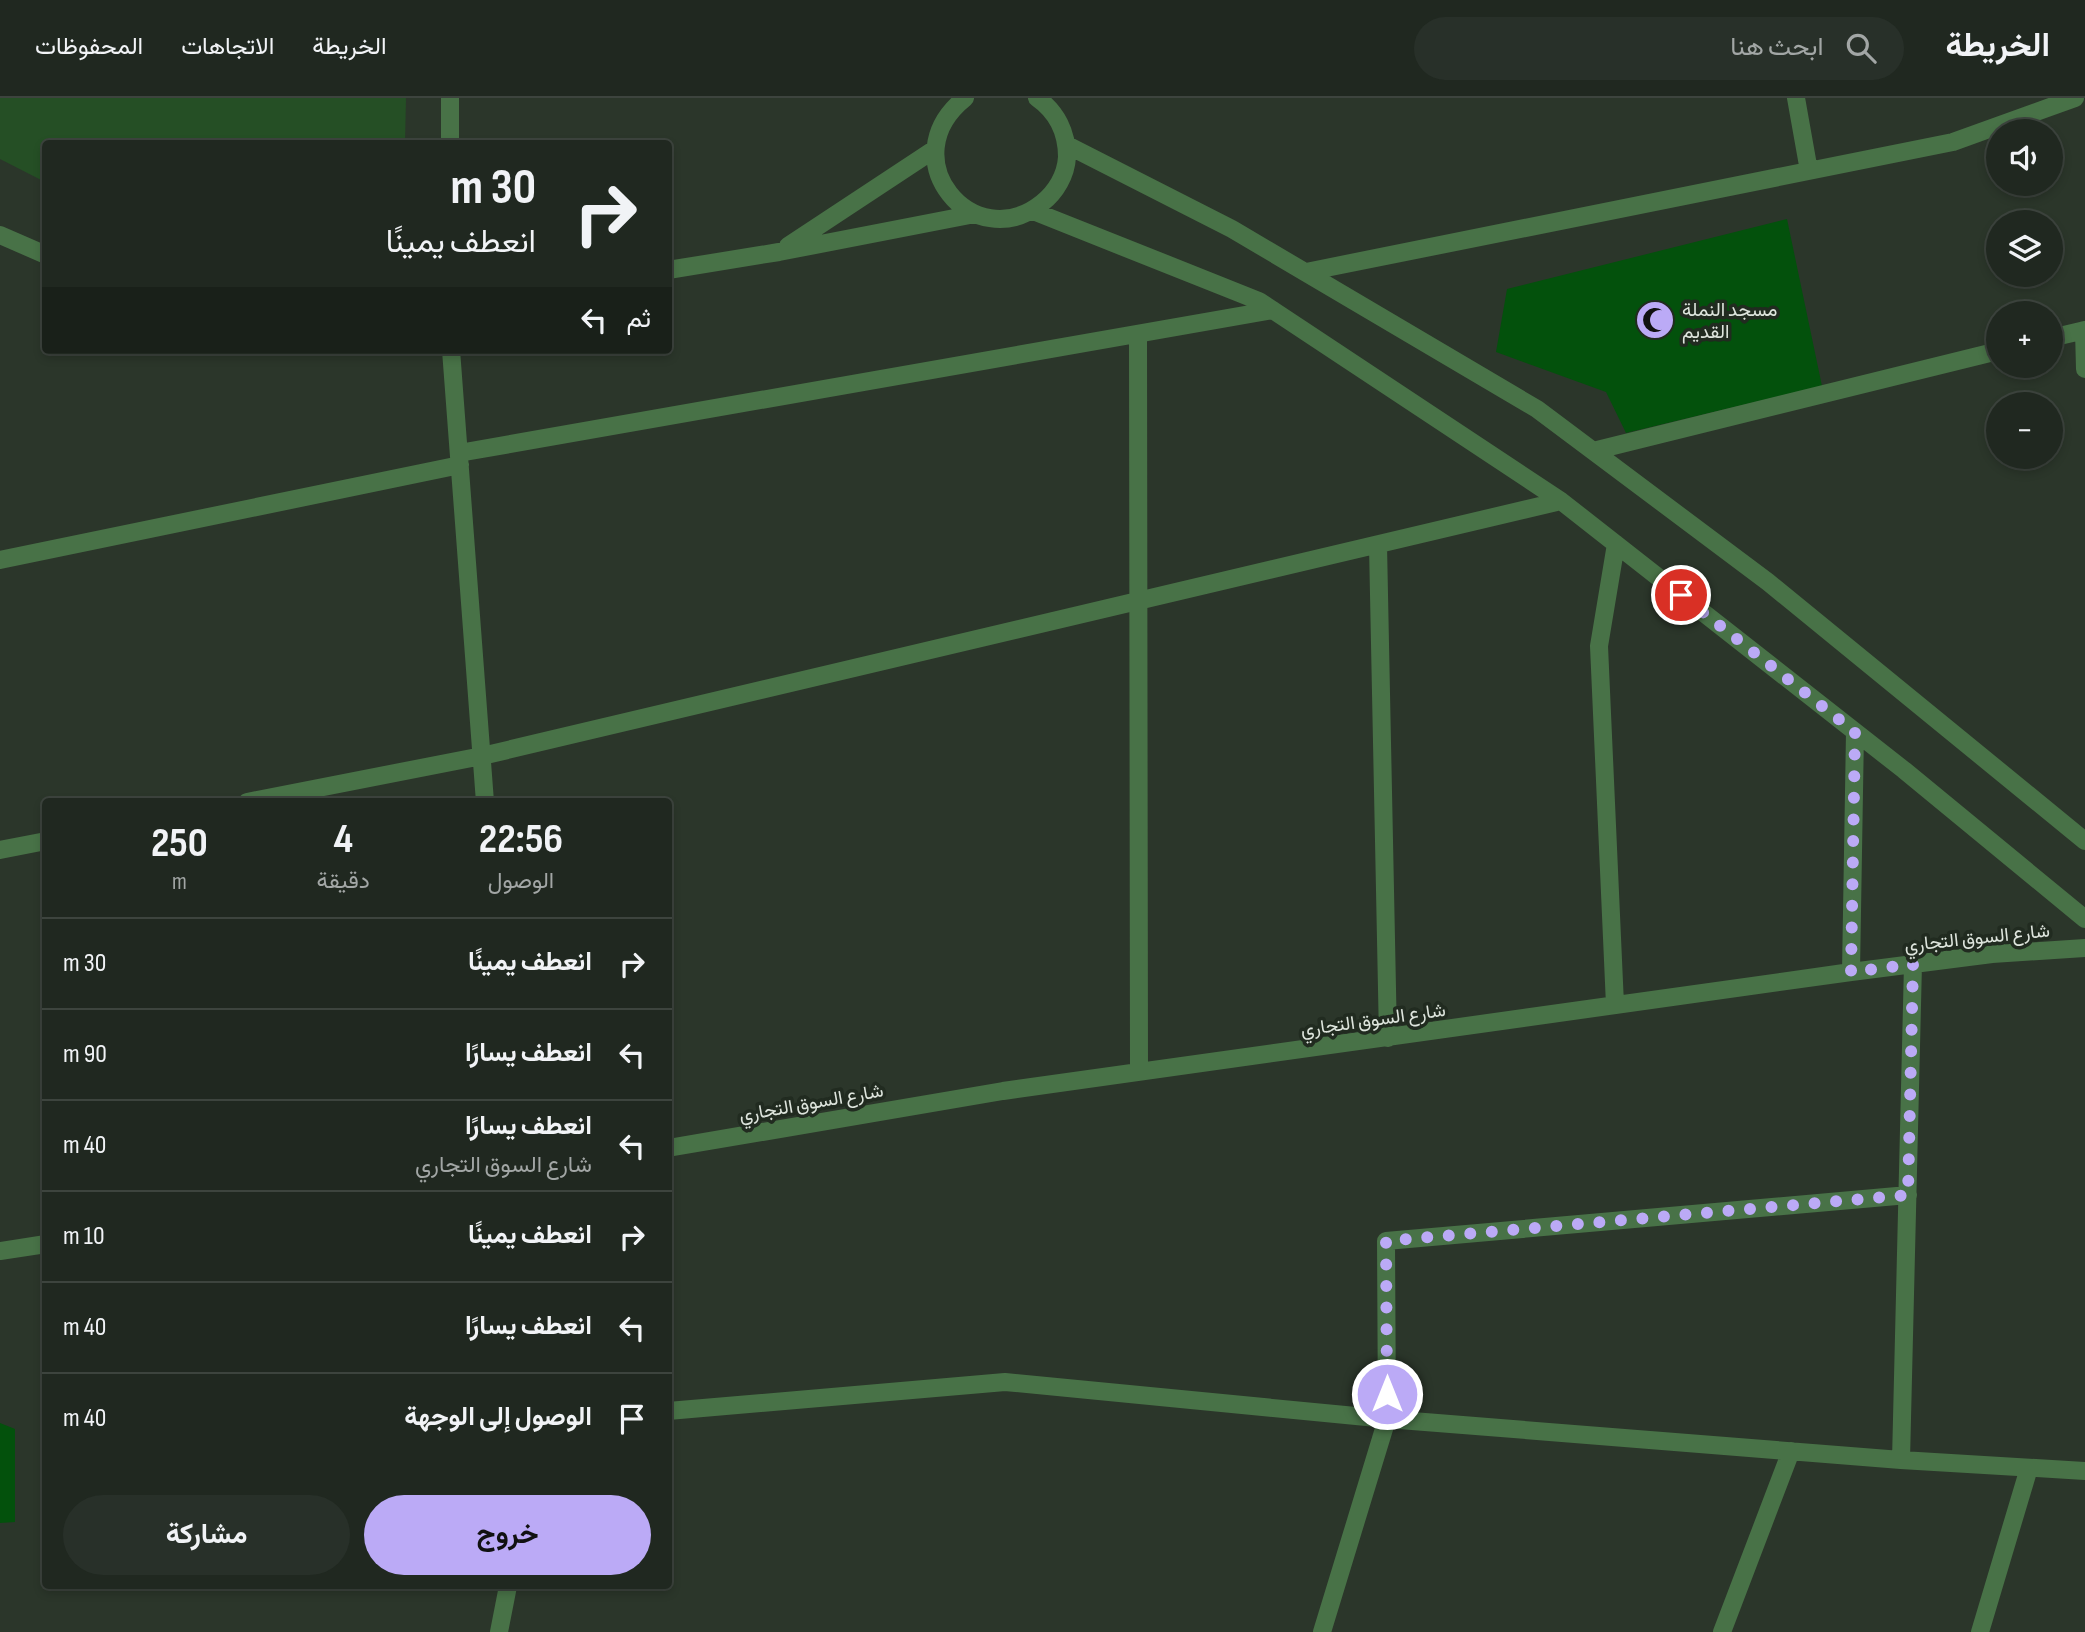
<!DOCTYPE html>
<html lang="ar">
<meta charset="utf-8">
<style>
:root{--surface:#202820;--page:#283029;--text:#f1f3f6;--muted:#a2a6a5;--line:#3d443e;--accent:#bbaaf6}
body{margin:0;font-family:"Sofia Sans Condensed",Vazirmatn,sans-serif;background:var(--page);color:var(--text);direction:rtl;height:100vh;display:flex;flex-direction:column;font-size:26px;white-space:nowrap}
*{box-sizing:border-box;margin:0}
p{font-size:23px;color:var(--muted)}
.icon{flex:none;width:38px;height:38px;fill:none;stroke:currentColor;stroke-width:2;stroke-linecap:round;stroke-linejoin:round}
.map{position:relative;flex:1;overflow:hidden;direction:ltr}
.sheet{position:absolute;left:42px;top:700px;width:630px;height:791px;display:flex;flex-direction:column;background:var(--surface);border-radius:7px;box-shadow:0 4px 10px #0003,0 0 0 2px var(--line);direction:rtl}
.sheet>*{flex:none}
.banner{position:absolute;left:42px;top:42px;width:630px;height:214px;border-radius:7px;box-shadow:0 4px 10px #0003,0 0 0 2px var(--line);direction:rtl;background:#202820;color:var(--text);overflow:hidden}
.controls{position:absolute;left:1986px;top:21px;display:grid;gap:14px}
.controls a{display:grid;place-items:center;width:77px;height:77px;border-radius:50%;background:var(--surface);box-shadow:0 4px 10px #0003,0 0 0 2px var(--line);font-size:35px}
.pin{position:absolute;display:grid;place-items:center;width:60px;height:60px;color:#fff;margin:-30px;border:4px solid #fff;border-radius:50%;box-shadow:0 2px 7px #0007}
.me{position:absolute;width:77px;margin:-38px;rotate:0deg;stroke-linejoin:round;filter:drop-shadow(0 0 5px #0008)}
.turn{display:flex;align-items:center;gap:24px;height:147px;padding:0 21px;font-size:32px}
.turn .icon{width:91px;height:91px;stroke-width:2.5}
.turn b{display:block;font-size:49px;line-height:60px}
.then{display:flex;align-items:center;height:66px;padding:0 21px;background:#0003;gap:14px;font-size:26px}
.eta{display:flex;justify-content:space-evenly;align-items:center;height:119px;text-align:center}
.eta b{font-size:42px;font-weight:700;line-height:49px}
.button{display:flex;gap:14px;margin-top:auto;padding:14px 21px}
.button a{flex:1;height:80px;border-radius:42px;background:var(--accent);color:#111;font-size:28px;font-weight:700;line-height:80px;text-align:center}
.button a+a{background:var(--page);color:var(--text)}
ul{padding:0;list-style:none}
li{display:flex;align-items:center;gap:21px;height:91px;padding:0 21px;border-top:2px solid var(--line)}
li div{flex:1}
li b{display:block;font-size:26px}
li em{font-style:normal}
header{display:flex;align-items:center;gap:42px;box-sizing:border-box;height:98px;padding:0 35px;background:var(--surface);border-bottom:2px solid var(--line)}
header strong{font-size:33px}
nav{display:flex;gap:38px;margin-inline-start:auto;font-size:24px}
.search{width:490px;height:63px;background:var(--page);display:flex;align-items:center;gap:18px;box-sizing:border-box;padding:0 24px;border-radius:38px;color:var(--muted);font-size:26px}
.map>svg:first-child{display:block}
</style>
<header>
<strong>الخريطة</strong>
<div class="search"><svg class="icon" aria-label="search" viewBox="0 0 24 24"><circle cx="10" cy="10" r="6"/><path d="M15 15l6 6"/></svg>ابحث هنا</div>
<nav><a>الخريطة</a><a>الاتجاهات</a><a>المحفوظات</a></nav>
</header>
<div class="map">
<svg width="2085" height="1534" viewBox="0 0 2085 1534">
<rect width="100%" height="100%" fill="#2b362a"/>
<path fill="#254f25" d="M0,0H406L405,45L46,46L45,84L0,61Z"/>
<path fill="#03510c" d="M1787,121L1822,288L1626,335L1606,294L1496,254L1507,191Z
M0,1325L15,1331V1424L0,1425Z"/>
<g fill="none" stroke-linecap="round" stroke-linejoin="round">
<path stroke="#487247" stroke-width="18" d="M965,0C890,60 973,160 1042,105C1056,94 1066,77 1067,59C1067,35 1057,14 1037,0
M1796,0L1809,73
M450,46V0
M1067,47L1232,131L1537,311L1768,484L2085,743
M1033,113L1259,203L1561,403L1904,672L2085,821
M0,137L46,157
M788,148L935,51
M668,172L779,154L975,116
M1306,174L1953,44L2075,0
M2084,232L2085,271
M1138,236L1139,974
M2051,240L2085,232
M451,252L485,704
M1593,353L1998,253
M459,355L1273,212
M1378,447L1388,940
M0,462L460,367
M247,704L482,658L1561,403
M0,752L46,743
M1851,874L1855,634
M1615,907L1599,548L1616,446
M668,1050L1003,993L1851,874L1992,856L2085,850
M0,1153L46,1146
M668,1313L1005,1284L1387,1321L1901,1362L2085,1373
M1901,1362L1913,866
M499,1534L508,1488
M1322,1534L1387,1321L1386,1143L1908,1097
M1722,1534L1791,1353
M1980,1534L2029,1370"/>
</g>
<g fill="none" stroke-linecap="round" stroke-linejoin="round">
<path stroke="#bbaaf6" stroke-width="12" stroke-dasharray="0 21.6" d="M1387,1296L1386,1143L1908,1097L1913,866L1851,874L1855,634L1681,497"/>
</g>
<defs>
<symbol id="mosque-disc" viewBox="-11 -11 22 22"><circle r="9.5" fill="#bbaaf6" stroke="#212b20"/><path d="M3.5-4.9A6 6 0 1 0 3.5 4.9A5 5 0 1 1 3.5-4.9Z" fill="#111"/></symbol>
</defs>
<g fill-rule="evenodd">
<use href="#mosque-disc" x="1633" y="200" width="44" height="44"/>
</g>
<g text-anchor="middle" stroke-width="7" stroke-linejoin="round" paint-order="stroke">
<g font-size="19" fill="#dee5dd" stroke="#212b20" text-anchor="start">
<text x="1682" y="218">مسجد النملة<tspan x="1682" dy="22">القديم</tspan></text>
</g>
<g font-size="19" fill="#dee5dd" stroke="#212b20">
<text transform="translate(1977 839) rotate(-6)" y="7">شارع السوق التجاري</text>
<text transform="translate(1373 921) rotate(-8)" y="7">شارع السوق التجاري</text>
<text transform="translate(811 1004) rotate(-10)" y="7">شارع السوق التجاري</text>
</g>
</g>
</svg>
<div class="controls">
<a><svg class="icon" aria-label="sound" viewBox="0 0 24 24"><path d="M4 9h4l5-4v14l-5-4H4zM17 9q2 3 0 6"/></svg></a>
<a><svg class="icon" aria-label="layers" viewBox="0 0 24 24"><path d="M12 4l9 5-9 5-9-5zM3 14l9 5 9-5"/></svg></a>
<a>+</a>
<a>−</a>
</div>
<div class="pin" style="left:1681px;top:497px;background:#d93025"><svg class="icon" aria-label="arrive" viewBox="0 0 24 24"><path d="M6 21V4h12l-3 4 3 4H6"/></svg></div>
<svg class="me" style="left:1387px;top:1296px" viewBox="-20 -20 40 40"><circle r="17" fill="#bbaaf6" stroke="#fff" stroke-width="3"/><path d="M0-11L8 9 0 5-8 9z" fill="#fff"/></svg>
<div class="banner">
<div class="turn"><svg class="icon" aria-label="right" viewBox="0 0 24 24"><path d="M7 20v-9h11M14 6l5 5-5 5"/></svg><div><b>30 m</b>انعطف يمينًا</div></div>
<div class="then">ثم<svg class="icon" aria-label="left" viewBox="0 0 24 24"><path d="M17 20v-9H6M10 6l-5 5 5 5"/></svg></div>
</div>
<section class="sheet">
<div class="eta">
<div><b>22:56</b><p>الوصول</p></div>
<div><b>4</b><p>دقيقة</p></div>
<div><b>250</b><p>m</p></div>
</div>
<ul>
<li><svg class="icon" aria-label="right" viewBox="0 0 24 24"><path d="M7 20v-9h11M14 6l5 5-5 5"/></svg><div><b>انعطف يمينًا</b></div><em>30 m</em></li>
<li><svg class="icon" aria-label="left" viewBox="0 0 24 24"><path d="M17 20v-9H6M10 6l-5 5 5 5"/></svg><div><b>انعطف يسارًا</b></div><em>90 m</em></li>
<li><svg class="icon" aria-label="left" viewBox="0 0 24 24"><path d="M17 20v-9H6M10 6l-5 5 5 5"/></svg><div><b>انعطف يسارًا</b><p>شارع السوق التجاري</p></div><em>40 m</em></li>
<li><svg class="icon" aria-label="right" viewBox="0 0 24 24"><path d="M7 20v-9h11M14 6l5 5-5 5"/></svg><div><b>انعطف يمينًا</b></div><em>10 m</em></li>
<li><svg class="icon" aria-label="left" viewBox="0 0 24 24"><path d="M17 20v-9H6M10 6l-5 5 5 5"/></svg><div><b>انعطف يسارًا</b></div><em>40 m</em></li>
<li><svg class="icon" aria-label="arrive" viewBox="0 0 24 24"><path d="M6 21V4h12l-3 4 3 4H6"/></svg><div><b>الوصول إلى الوجهة</b></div><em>40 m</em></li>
</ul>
<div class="button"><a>خروج</a><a>مشاركة</a></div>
</section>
</div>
